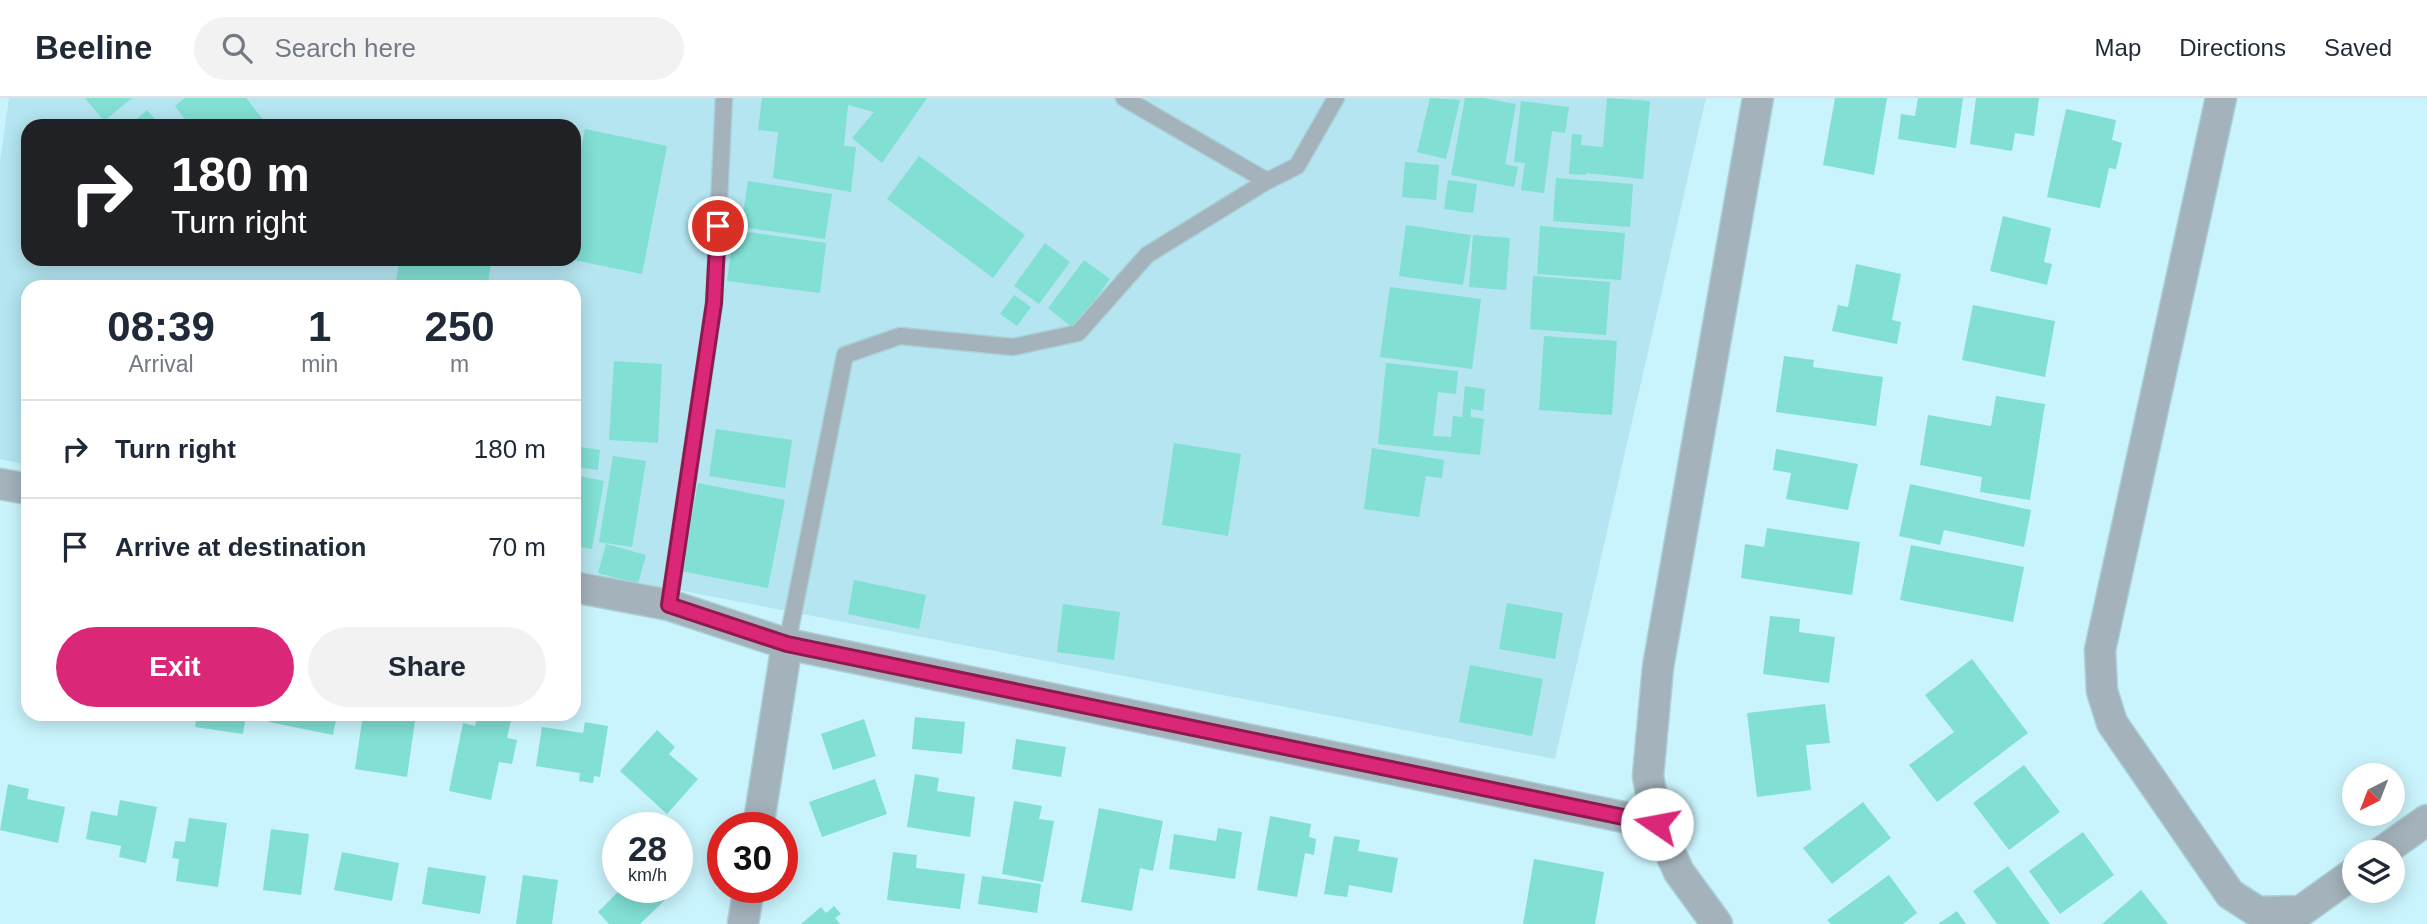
<!DOCTYPE html>
<style>
:root{--surface:#fff;--page:#f2f2f3;--text:#1f2937;--muted:#747a83;--line:#e0e1e3;--accent:#db2777}
body{margin:0;font-family:Arial,sans-serif;background:var(--page);color:var(--text);height:100vh;display:flex;flex-direction:column;font-size:26px;white-space:nowrap}
*{box-sizing:border-box;margin:0}
p{font-size:23px;color:var(--muted)}
.icon{flex:none;width:38px;height:38px;fill:none;stroke:currentColor;stroke-width:2;stroke-linecap:round;stroke-linejoin:round}
.map{position:relative;flex:1;overflow:hidden}
.drawer{position:absolute;left:21px;top:182px;width:560px;height:441px;display:flex;flex-direction:column;background:var(--surface);border-radius:21px;box-shadow:0 4px 18px #0003}
.drawer>*{flex:none}
.hud{position:absolute;left:21px;top:21px;width:560px;height:147px;border-radius:21px;box-shadow:0 4px 18px #0003;background:#202124;color:#fff;overflow:hidden}
.needle{width:46px;rotate:222deg}
.tools{position:absolute;left:2342px;top:665px;display:grid;gap:14px}
.tools a{display:grid;place-items:center;width:63px;height:63px;border-radius:50%;background:var(--surface);box-shadow:0 4px 18px #0003;font-size:35px}
.speed{position:absolute;left:602px;top:714px;display:flex;gap:14px;font-size:35px;font-weight:700;text-align:center}
.speed>*{display:grid;place-content:center;width:91px;height:91px;border-radius:50%;background:var(--surface);box-shadow:0 4px 18px #0003;line-height:1}
.speed small{font-size:18px;font-weight:400}
.speed .limit{border:10px solid #d22;background:#fff;color:#111}
.pin{position:absolute;display:grid;place-items:center;width:60px;height:60px;color:#fff;margin:-30px;border:4px solid #fff;border-radius:50%;box-shadow:0 2px 7px #0007}
.me{position:absolute;width:77px;margin:-38px;rotate:282deg;stroke-linejoin:round;filter:drop-shadow(0 0 5px #0008)}
.turn{display:flex;align-items:center;gap:24px;height:147px;padding:0 35px;font-size:32px}
.turn .icon{width:91px;height:91px;stroke-width:2.5}
.turn b{display:block;font-size:49px;line-height:60px}
.eta{display:flex;justify-content:space-evenly;align-items:center;height:119px;text-align:center}
.eta b{font-size:42px;font-weight:600;line-height:49px}
.action{display:flex;gap:14px;margin-top:auto;padding:14px 35px}
.action a{flex:1;height:80px;border-radius:42px;background:var(--accent);color:#fff;font-size:28px;font-weight:600;line-height:80px;text-align:center}
.action a+a{background:var(--page);color:var(--text)}
ul{padding:0;list-style:none}
li{display:flex;align-items:center;gap:21px;height:98px;padding:0 35px;border-top:2px solid var(--line)}
li div{flex:1}
li b{display:block;font-size:26px}
li em{font-style:normal}
header{display:flex;align-items:center;gap:42px;box-sizing:border-box;height:98px;padding:0 35px;background:var(--surface);border-bottom:2px solid var(--line)}
header strong{font-size:33px}
nav{display:flex;gap:38px;margin-inline-start:auto;font-size:24px}
.search{width:490px;height:63px;background:var(--page);display:flex;align-items:center;gap:18px;box-sizing:border-box;padding:0 24px;border-radius:38px;color:var(--muted);font-size:26px}
.map>svg:first-child{display:block}
</style>
<header>
<strong>Beeline</strong>
<div class="search"><svg class="icon" aria-label="search" viewBox="0 0 24 24"><circle cx="10" cy="10" r="6"/><path d="M15 15l6 6"/></svg>Search here</div>
<nav><a>Map</a><a>Directions</a><a>Saved</a></nav>
</header>
<div class="map">
<svg width="2427" height="826" viewBox="0 0 2427 826">
<rect width="100%" height="100%" fill="#caf4fd"/>
<path fill="#b4e5f0" fill-rule="evenodd" d="M9,0H1706L1555,661L574,472V189H28V367L0,361V63ZM28,28H574V161H28Z"/>
<path fill="#81dfd3" d="M85,0H132L104,23Z
M185,0H246L268,28H190L175,8Z
M762,0H927L882,65L852,40L874,14L848,7L844,48L856,49L851,94L773,80L778,34L758,32Z
M1430,0L1460,2L1446,61L1417,54Z
M1465,0H1483L1516,6L1505,66L1518,69L1514,89L1451,77Z
M1607,0L1650,3L1643,81L1586,75V77L1569,76L1572,36L1582,37L1581,47L1603,49Z
M1835,0H1887L1874,77L1823,67Z
M1918,0H1963L1956,50L1898,41L1901,16L1915,18Z
M1976,0H2039L2034,38L2015,35L2012,53L1970,46Z
M1521,3L1569,9L1565,35L1552,33L1544,95L1521,92L1525,65L1514,64Z
M2066,11L2116,22L2112,42L2122,45L2116,71L2109,70L2100,110L2047,99Z
M147,12L161,28H129Z
M585,31L667,48L642,176L574,162V85Z
M919,58L1025,137L993,180L887,101Z
M1405,64L1439,67L1436,102L1402,99Z
M1556,80L1633,86L1630,129L1553,123Z
M1448,82L1477,86L1473,115L1444,111Z
M748,83L832,96L825,141L741,129Z
M2003,118L2051,130L2044,164L2052,166L2047,187L1990,173Z
M1406,127L1471,137L1463,187L1399,178Z
M1540,128L1625,135L1621,182L1537,176Z
M734,132L826,145L820,195L727,183Z
M1473,137L1510,140L1506,192L1469,189Z
M1045,145L1070,164L1039,206L1014,188Z
M400,161H492L487,189H395Z
M1084,162L1110,181L1074,231L1048,210Z
M1856,166L1901,176L1892,222L1901,224L1897,246L1832,233L1838,207L1848,209Z
M1533,178L1610,184L1606,237L1530,231Z
M1390,189L1481,201L1472,271L1380,259Z
M1014,197L1031,209L1017,228L1000,216Z
M1973,207L2055,223L2045,279L1962,262Z
M1544,238L1617,243L1612,317L1539,312Z
M1784,258L1814,262L1813,269L1883,279L1876,328L1776,314Z
M614,263L662,266L658,345L609,342Z
M1386,265L1458,273L1456,296L1438,294L1433,338L1451,339L1453,318L1462,319L1465,288L1485,291L1483,313L1471,311V319L1484,321L1480,357L1378,346Z
M1996,298L2045,306L2030,402L1980,394L1982,379L1920,367L1928,317L1991,328Z
M716,331L792,342L785,390L709,378Z
M1174,345L1241,356L1228,438L1162,427Z
M574,348L600,352L598,372L574,369Z
M1372,350L1444,362L1442,380L1426,378L1419,419L1364,411Z
M1776,351L1858,366L1848,412L1786,401L1791,375L1773,372Z
M613,358L646,363L632,449L599,444Z
M574,377L604,383L592,451L574,448Z
M698,385L785,402L768,490L681,473Z
M1910,386L2031,412L2024,449L1944,432L1940,447L1899,438Z
M1767,430L1860,444L1852,497L1741,480L1745,446L1764,449Z
M606,446L646,457L638,486L598,475Z
M1911,447L2024,469L2013,524L1900,502Z
M854,482L926,497L919,531L848,516Z
M1507,505L1563,515L1555,561L1499,551Z
M1063,506L1120,514L1114,562L1057,554Z
M1770,518L1800,521L1799,534L1835,539L1829,585L1763,576Z
M1972,561L2028,635L1937,704L1909,667L1954,634L1925,597Z
M1470,567L1543,581L1532,638L1459,624Z
M1825,606L1830,645L1806,647L1811,692L1757,699L1747,615Z
M197,616H246L243,636L195,629Z
M270,616H337L333,637L269,624Z
M363,616H416L407,679L355,671Z
M478,616L511,622L507,640L517,642L512,666L499,664L491,702L449,693L463,625L475,628Z
M915,619L965,624L962,656L912,651Z
M864,621L876,658L833,672L821,636Z
M585,624L608,628L600,679L594,678L593,685L579,683L580,675L536,668L542,629L583,635Z
M657,632L675,649L669,656L698,681L667,716L620,673Z
M1016,641L1066,649L1061,679L1012,671Z
M2024,667L2060,714L2009,752L1973,705Z
M915,676L939,680L937,693L975,699L970,739L907,729Z
M875,681L887,716L822,739L809,704Z
M8,686L29,691L27,701L65,709L58,745L0,732Z
M120,702L157,709L146,765L119,759L121,748L86,741L91,713L117,718Z
M1014,703L1042,708L1039,721L1054,723L1043,784L1002,776Z
M1863,704L1891,740L1832,786L1803,750Z
M1099,710L1163,723L1153,773L1140,770L1132,813L1081,804Z
M1270,718L1311,726L1309,739L1316,741L1314,757L1305,755L1297,799L1257,792Z
M189,720L227,725L218,789L176,783L179,761L172,760L175,743L185,744Z
M1218,730L1242,734L1235,781L1169,771L1174,736L1216,743Z
M271,731L309,736L301,797L263,792Z
M2083,734L2114,777L2060,816L2029,773Z
M1334,738L1360,742L1358,753L1398,760L1392,795L1349,787L1347,799L1324,796Z
M342,754L399,765L392,803L334,792Z
M893,754L917,757L916,770L965,776L960,811L887,802Z
M1534,761L1604,774L1595,826H1523Z
M2008,768L2050,826H1997L1973,793Z
M428,769L486,778L480,816L422,806Z
M523,777L558,782L552,826H516Z
M1889,777L1917,815L1903,826H1831L1827,822Z
M982,778L1041,786L1037,815L978,806Z
M623,789H653L665,802L640,826H609L598,814Z
M2141,792L2168,826H2102Z
M834,808L841,816L835,820L840,826H801L821,809L826,815Z
M1957,813L1966,826H1938Z"/>
<g fill="none" stroke-linecap="round" stroke-linejoin="round">
<defs>
<path id="service" d="M1124,0L1267,83L1297,68L1336,0
M669,507L714,206L724,0
M787,546L845,257L900,238L1013,249L1078,235L1147,157L1267,83"/>
<path id="minor" d="M2221,0L2100,552L2102,593L2112,625L2230,796L2258,814L2301,813L2354,775
M0,386L28,391
M574,489L669,507L787,546L1657,726
M758,730L787,546
M2382,754L2427,722
M743,826L749,789
M1717,826L1679,774L1657,726L1648,678L1658,569L1758,0"/>
</defs>
<use href="#service" stroke="#aad0d8" stroke-width="19"/>
<use href="#minor" stroke="#aad0d8" stroke-width="33"/>
<use href="#service" stroke="#a4b2bb" stroke-width="16"/>
<use href="#minor" stroke="#a4b2bb" stroke-width="30"/>
</g>
<g fill="none" stroke-linecap="round" stroke-linejoin="round">
<defs>
<path id="route" d="M718,128L714,205L669,507L787,546L1657,726"/>
</defs>
<use href="#route" stroke="#8e194d" stroke-width="18"/>
<use href="#route" stroke="#db2777" stroke-width="12"/>
</g>
</svg>
<div class="tools">
<a><svg class="needle" viewBox="-14 -14 28 28"><path d="M0-13l5 13h-10z" fill="#e53935"/><path d="M0 13l5-13h-10z" fill="#747a83"/></svg></a>
<a><svg class="icon" aria-label="layers" viewBox="0 0 24 24"><path d="M12 4l9 5-9 5-9-5zM3 14l9 5 9-5"/></svg></a>
</div>
<div class="speed"><div>28<small>km/h</small></div><div class="limit">30</div></div>
<div class="pin" style="left:718px;top:128px;background:#d93025"><svg class="icon" aria-label="arrive" viewBox="0 0 24 24"><path d="M6 21V4h12l-3 4 3 4H6"/></svg></div>
<svg class="me" style="left:1657px;top:726px" viewBox="-20 -20 40 40"><circle r="19" fill="#fff"/><path d="M0-13L10 11 0 6-10 11z" fill="#db2777"/></svg>
<div class="hud">
<div class="turn"><svg class="icon" aria-label="right" viewBox="0 0 24 24"><path d="M7 20v-9h11M14 6l5 5-5 5"/></svg><div><b>180 m</b>Turn right</div></div>
</div>
<section class="drawer">
<div class="eta">
<div><b>08:39</b><p>Arrival</p></div>
<div><b>1</b><p>min</p></div>
<div><b>250</b><p>m</p></div>
</div>
<ul>
<li><svg class="icon" aria-label="right" viewBox="0 0 24 24"><path d="M7 20v-9h11M14 6l5 5-5 5"/></svg><div><b>Turn right</b></div><em>180 m</em></li>
<li><svg class="icon" aria-label="arrive" viewBox="0 0 24 24"><path d="M6 21V4h12l-3 4 3 4H6"/></svg><div><b>Arrive at destination</b></div><em>70 m</em></li>
</ul>
<div class="action"><a>Exit</a><a>Share</a></div>
</section>
</div>
